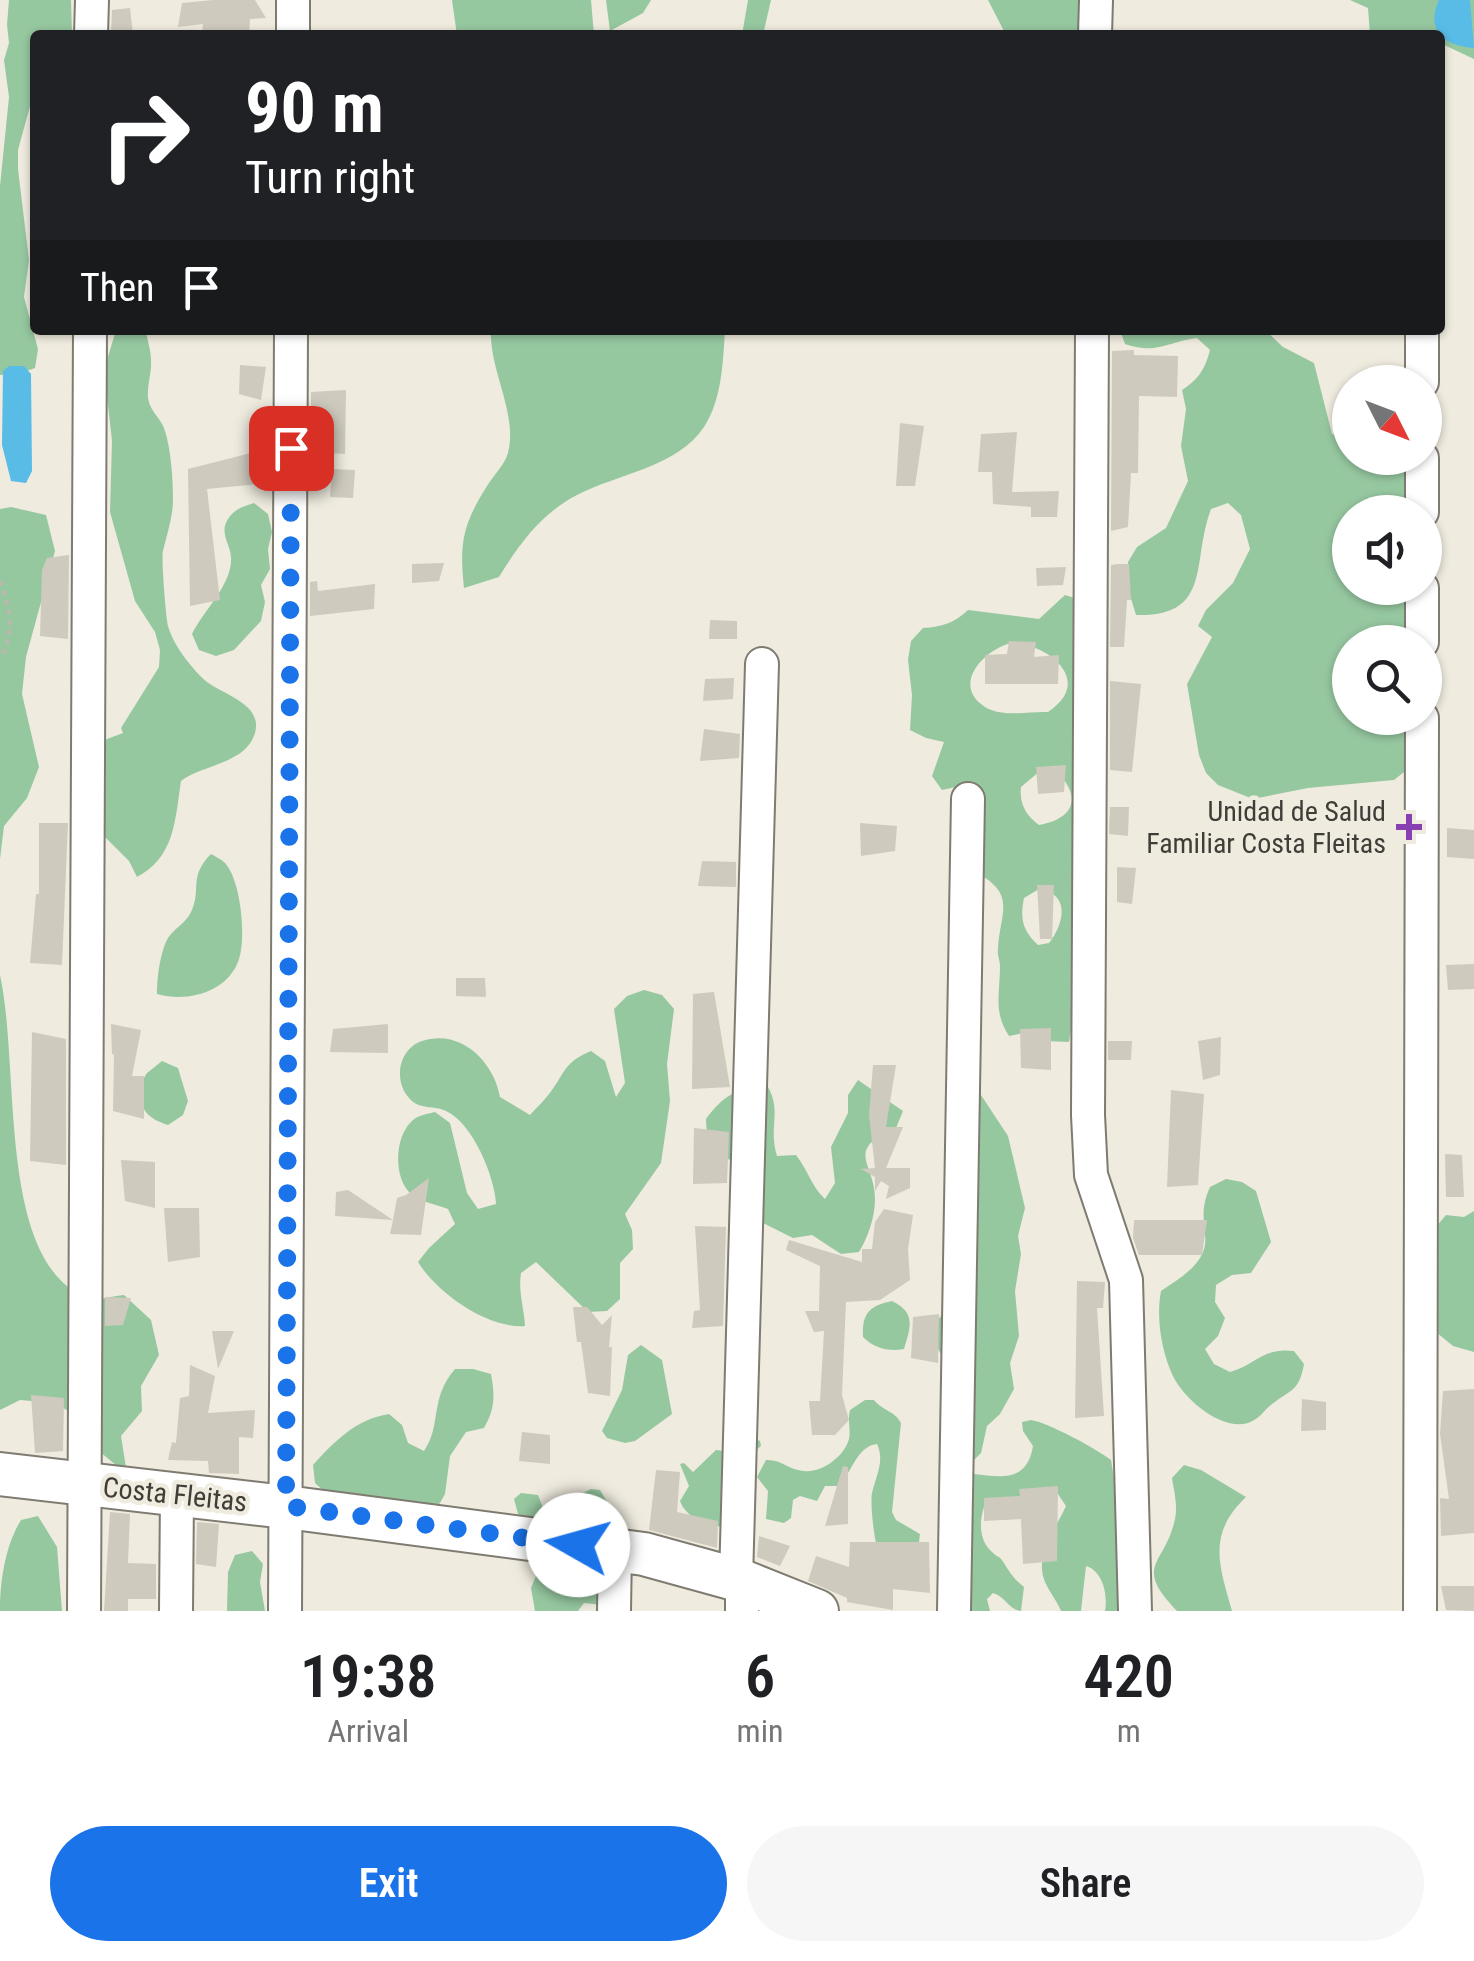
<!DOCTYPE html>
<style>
:root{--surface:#fff;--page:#f6f6f6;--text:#202124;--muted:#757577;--accent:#1a73e8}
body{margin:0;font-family:"Roboto Condensed",sans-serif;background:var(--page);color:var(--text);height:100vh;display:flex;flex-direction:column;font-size:38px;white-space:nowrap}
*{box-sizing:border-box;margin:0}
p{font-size:32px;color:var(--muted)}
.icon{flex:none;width:55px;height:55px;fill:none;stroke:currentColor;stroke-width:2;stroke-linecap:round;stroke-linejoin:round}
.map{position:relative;height:1611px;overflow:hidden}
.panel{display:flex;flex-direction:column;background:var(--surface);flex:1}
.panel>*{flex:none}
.hud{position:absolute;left:30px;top:30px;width:1415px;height:305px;border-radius:10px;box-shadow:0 2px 8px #0004;background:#202124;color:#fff;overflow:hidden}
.needle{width:65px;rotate:132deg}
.controls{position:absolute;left:1332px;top:365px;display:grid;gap:20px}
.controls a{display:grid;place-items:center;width:110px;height:110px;border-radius:50%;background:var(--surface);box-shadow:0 2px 8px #0004;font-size:50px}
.pin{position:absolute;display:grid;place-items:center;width:85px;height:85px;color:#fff;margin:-42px;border-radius:20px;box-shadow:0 5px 15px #0006}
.me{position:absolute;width:110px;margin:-55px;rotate:277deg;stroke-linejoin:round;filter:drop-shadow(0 0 8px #0008)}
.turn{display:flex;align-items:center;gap:35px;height:210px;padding:0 50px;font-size:45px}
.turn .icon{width:130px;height:130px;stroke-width:2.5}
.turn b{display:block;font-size:70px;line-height:85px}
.then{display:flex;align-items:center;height:95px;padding:0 50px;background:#0003;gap:20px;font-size:38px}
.eta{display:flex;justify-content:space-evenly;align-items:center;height:170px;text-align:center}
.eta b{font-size:60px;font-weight:600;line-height:70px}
.button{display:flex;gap:20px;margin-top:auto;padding:20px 50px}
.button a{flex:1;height:115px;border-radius:60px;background:var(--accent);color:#fff;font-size:40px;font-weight:600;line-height:115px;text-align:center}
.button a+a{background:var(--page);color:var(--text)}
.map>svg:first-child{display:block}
</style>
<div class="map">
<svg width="1474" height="1611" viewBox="0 0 1474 1611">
<rect width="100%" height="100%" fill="#efebdf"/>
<path fill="#96c8a0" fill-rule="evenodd" d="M9,0H71L72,35H35V88L18,150V169L29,260L24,297L38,349L35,368L18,374L0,375V186L9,97L4,60L9,43L7,25Z
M452,0H591L594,35H457Z
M606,0H651L643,13L610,31Z
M748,0H771L763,35H742Z
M988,0H1078L1079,35H1006Z
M1350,0H1474V59L1440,43V35H1424L1416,31L1415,35H1370L1368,8Z
M116,330H146C147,340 151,350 151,360C152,372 147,385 148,398C150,412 162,419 165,431C171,450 173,479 173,499C173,517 167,534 163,551C161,557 166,618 168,626C173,645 192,669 207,682C224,695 263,704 255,733C246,764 201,765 181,781C175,820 175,857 137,877L129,861L104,836L95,750L107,739L123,733L121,728L159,667L160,650L155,632L135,601L110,512L112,441L104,370Z
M491,330H725C723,361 722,400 704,427C678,467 617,474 577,495C542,513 519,544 499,577L464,588C459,543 463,524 487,486C493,476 505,464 508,453C518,413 489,370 491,330Z
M1120,330H1265L1283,347L1314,363L1332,434L1350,438V458H1403C1405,462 1413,508 1412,512H1350V588H1407L1420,642H1350V718H1410L1409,768L1394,780L1308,788L1253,799L1218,785L1206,773L1199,755L1187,684L1212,637L1198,626L1206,610L1233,583L1250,549L1241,515L1228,503L1211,509C1191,562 1213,617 1136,615L1126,582L1128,562L1137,547L1166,528L1188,481L1181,446L1186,409L1182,390C1199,379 1205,369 1210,350L1197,338C1166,342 1157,355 1125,344Z
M254,503L268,514L272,532L268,549L270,569L261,585L265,602L261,621L234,650L216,656L199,650L192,634C203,611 233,584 231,557C230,543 219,533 228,519C234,509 244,506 254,503Z
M11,507L46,515L55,551L26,657L22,694L39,767L27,798L4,826L0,859V509Z
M1065,595L1081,600L1077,989L1069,1042L1045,1041L1029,1032L1009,1036C993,1012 1000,993 1000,966C1000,960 997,955 998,950C999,914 1018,895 977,873L985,802L979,786H960L942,790L932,776L944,742L926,738L910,730L912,695L908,660L911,641L923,628C942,627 954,623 968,610L1039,619ZM1016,642C1052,648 1093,682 1048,712C1029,711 1003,718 985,707C949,684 987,646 1016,642ZM1040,771H1056C1083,797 1074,819 1039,825C1026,816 1019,803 1021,787ZM1039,889C1071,894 1064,924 1049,943L1038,945C1022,930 1020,918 1024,898Z
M211,854C216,857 221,859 225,863C241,880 247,940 238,962C225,994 186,1002 157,994C157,978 160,952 168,938C174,929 185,923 190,914C203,890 187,878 211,854Z
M0,975C19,1062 0,1231 67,1286C72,1290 80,1297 86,1299C96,1301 113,1296 124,1295L151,1320L159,1355L141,1386L142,1411L121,1436L127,1474L100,1452L85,1421L55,1403L20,1400L0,1410Z
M644,990L662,995L674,1009L667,1064L670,1101L661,1163L625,1214L632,1230L633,1249L620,1263V1299L607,1311L588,1312L536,1262L521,1273C518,1292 524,1307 525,1326C488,1329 437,1293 418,1262L429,1248L455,1224L448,1209C437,1205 421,1202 411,1194C393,1178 394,1136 413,1120C419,1115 427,1114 435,1112L450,1123L467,1193L478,1209L496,1204C495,1178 473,1123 446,1111C434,1105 420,1110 410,1099C393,1082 398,1049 422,1041C461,1028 494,1062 500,1097L530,1115C537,1107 546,1099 552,1090C567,1069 565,1062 591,1051L605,1061L616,1097L625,1083L614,1009L627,996Z
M162,1061L178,1068L188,1101L183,1115L168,1125C147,1118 141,1110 137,1089L147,1073Z
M858,1080L903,1111L896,1128C843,1151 875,1162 875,1199C875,1217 868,1237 859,1252L841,1254L812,1235L793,1238L761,1222C756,1208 753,1188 745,1175C728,1147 707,1166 706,1119C724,1095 737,1087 768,1087C782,1112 768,1128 777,1156L796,1155C808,1170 811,1186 825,1199L835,1183L831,1147L848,1113V1095Z
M979,1092L1008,1136L1025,1208L1018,1236L1021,1254L1015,1291L1019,1336L1010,1363L1014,1389L1000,1414L987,1426L981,1453L974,1460L961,1454L954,1411L941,1400L942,1356L933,1340L935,1323L952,1303Z
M1226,1179L1242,1182L1256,1191L1271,1242L1251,1273L1232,1275L1216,1285L1215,1302L1225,1318L1218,1336L1205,1349L1214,1364L1230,1372C1257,1364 1263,1347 1294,1351L1304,1364C1299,1391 1292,1389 1272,1404C1263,1411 1260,1419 1248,1423C1221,1431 1184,1399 1173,1376C1161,1351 1156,1317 1161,1291C1180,1278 1209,1262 1205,1235C1203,1216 1202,1205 1210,1187Z
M1474,1211V1352L1453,1346L1431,1328L1435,1228L1446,1215L1464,1217Z
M892,1301C917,1313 910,1328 904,1349C889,1352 874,1348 863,1337C862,1313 869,1306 892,1301Z
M641,1345L662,1360L672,1414L635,1441L625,1443L607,1438L602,1431L622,1390L628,1355Z
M455,1369H473L491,1374C495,1396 495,1409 484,1428L466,1432L450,1456L445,1494L436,1510L328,1495L315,1483L313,1465C335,1441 356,1419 389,1414L402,1425L408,1443L424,1451C442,1425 429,1399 455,1369Z
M865,1400H874C883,1411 895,1411 901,1423L892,1512L896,1520L920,1534L919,1542L878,1550C874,1539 870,1504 872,1493C876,1476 885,1461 877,1444C857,1446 852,1472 839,1486H825L817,1501L800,1496L793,1500L791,1518L784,1523L766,1519L768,1491L757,1477L766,1460C781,1459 789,1470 804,1471C821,1473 842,1458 848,1442C852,1432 847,1421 850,1410Z
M1031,1420C1047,1422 1097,1449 1111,1460L1114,1478L1126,1492L1134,1611H1105C1108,1595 1103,1571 1086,1566L1081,1611H1061C1057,1601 1050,1593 1045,1582C1034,1556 1055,1530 1066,1506L1056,1491L984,1507C979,1522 979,1541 992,1552C998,1558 999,1555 1004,1563C1010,1573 1014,1579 1024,1587L1021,1611C1009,1610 1005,1596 993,1593L987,1599L990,1611H958L970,1483L974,1474C1000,1477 1027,1483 1033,1446L1023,1431L1022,1422Z
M753,1438L760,1441L761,1446L754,1452L724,1524L721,1527C704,1523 687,1519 680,1501L689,1486L680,1464L684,1463L693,1472L716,1450L725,1451Z
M1184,1465L1201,1470L1246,1497C1207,1534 1219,1565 1232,1611H1177C1132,1564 1165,1566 1175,1519C1178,1506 1174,1491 1172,1478Z
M591,1489L600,1490L614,1514L605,1529L521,1525L514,1499L521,1493L538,1495L548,1521L566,1523L579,1512L583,1493Z
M38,1516L57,1547L62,1611H0C0,1581 5,1546 21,1520Z
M252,1551L263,1564L260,1582L265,1611H227L228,1572L235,1555Z
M555,1567L605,1587L602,1605L584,1603L578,1611H535L531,1588L538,1571Z"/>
<path fill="#59bce6" d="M1439,0H1470L1474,48C1444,46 1425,30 1439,0Z
M9,366H24L31,374L32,471L26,483L11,481L2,445L3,371Z"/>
<path fill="#cecabe" d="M213,0H255L266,18L250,19L249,35H202L203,24L178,27L182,3Z
M130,8L133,35H111L112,10Z
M1134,350V355L1178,356L1177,397L1139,396L1138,473H1131L1128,527L1111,531L1112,351Z
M240,365L266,367L261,400L239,394Z
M346,390L345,454L313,452L316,414H311V392Z
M900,423L924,426L915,486H896Z
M1017,432L1012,492L1059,491L1057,517H1031V507L993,504L992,472H978L981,434Z
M267,449L268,483L207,489L220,600L190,606L188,469Z
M332,469L355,470L353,498L330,497Z
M69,555L68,639L40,636L42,570L47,558Z
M444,563L439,581L412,583V564Z
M1117,564H1129L1131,600H1127L1124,647H1110L1111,565Z
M1066,567L1063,585L1037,586L1036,568Z
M317,581L318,591L375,584L374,609L310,616V582Z
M710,620L737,621V639H709Z
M1009,641L1036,642L1034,657L1059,655L1058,684H985V655L1007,654Z
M734,678L733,699L703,701L705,679Z
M1110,681L1141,684L1132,772L1110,770Z
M704,729L740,734L739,758L700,761Z
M1066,765L1064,792L1038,794L1036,767Z
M1110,807H1129L1128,836L1109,834Z
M39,823H68L62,965L30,963L36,894H39Z
M860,823L897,826L895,851L861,856Z
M1447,828L1474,830V859L1447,857Z
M702,861L736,862V887L698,886Z
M1117,867L1136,868L1132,904L1117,902Z
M1037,885H1054L1052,939H1040Z
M1474,964V989L1448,990L1446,965Z
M456,978H485L486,997L456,996Z
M714,992L730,1087L692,1089L693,994Z
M111,1024L141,1030L132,1076H144V1119L113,1111L114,1055L112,1054Z
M388,1024V1053L330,1052L333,1029Z
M1051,1028V1070L1021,1068L1020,1029Z
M32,1032L66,1039V1165L30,1161Z
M1221,1037L1220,1075L1203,1080L1198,1041Z
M1108,1041H1132L1131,1060H1108Z
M873,1065H896L886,1127H903L886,1168H910V1188L886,1199L889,1186L881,1181L875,1191V1177L861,1169L875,1168L869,1115Z
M1171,1090L1204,1094L1198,1185L1167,1187Z
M694,1128L729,1132L727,1183L693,1184Z
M1445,1154L1462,1155L1464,1197H1446Z
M121,1160L155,1162V1208L125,1201Z
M429,1178L421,1235L390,1234L393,1220L335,1216L336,1192L348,1190L393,1220L397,1198L406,1195Z
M164,1208H199L200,1257L168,1262Z
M884,1209L913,1215L908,1249L910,1280L880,1300L846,1302L842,1395L849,1420L835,1435H812L809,1401H820L824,1331L814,1332L805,1311H819L820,1266L786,1250L789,1240L862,1262V1249H872L875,1222Z
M1134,1220H1207L1202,1255H1139L1133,1238Z
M695,1226L726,1227L723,1326L692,1328L694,1311L700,1310Z
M1077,1281L1105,1282L1103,1308H1097L1104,1416L1075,1418Z
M105,1297L131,1298L123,1325L105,1326Z
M573,1307H587L602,1325L612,1315L609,1347H612L610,1396L588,1393L581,1342H577Z
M939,1314L938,1363L911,1358L913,1317Z
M212,1331H234L218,1369Z
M190,1365L215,1376L208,1413L255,1410L253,1438L239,1437V1474L209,1473L208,1461L168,1460L172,1442L176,1443L180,1398L189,1396Z
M1474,1389V1533L1441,1536L1440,1498L1449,1499L1440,1434L1443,1391Z
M31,1395L64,1398L63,1451L35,1453Z
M1302,1399L1326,1402V1430L1301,1431Z
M522,1432L550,1435V1464L519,1461Z
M843,1466L848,1467V1524L825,1526Z
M656,1470L680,1472L677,1512L718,1521L717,1548L649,1530Z
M1058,1486L1057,1561L1023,1564L1021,1519L984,1521V1498L1020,1496L1019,1489Z
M110,1512L130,1514L128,1563L156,1564V1599H128V1611H104Z
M197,1522L219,1524L216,1567L196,1564Z
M759,1536L790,1546L780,1566L757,1557Z
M850,1542H929L930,1593L893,1589V1610L847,1602V1598L808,1581L816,1556L849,1567Z
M1441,1586H1474V1611L1446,1610Z"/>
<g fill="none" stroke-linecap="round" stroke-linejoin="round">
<defs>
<path id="minor" d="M91,35L92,0
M293,35V0
M1095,35L1096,0
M1092,330L1088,1115L1091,1175L1126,1280L1135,1611
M1422,382V330
M1422,512V458
M1422,642V588
M736,1579L762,664
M742,1581V1611
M84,1611L90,330
M176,1611L177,1494
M285,1611L291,330
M614,1611L615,1550
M954,1611L968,799
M1420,1611L1422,718"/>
<path id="major" d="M0,1474L286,1507L644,1554L742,1581L817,1611"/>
</defs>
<use href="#minor" stroke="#7f7b71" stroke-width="36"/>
<use href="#major" stroke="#7f7b71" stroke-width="46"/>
<path stroke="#bab7ad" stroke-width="4" stroke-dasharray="5 5" stroke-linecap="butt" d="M0,581C10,604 15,637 0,658"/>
<use href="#minor" stroke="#fff" stroke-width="32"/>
<use href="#major" stroke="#fff" stroke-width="42"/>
</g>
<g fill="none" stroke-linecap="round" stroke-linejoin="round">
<path stroke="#1a73e8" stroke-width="18" stroke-dasharray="0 32.4" d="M291,448L286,1506L578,1545"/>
</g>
<path fill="#883fb1" stroke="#efebdf" stroke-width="4" d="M1404 812h10v10h10v10h-10v10h-10v-10h-10v-10h10z"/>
<g text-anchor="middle" stroke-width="9" stroke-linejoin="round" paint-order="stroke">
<g font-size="28" fill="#3e3d38" stroke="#efebdf" text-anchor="end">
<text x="1386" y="821">Unidad de Salud<tspan x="1386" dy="32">Familiar Costa Fleitas</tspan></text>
</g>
<g font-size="28" fill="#3e3d38" stroke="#efebdf">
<text transform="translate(175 1494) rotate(6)" y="10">Costa Fleitas</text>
</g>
</g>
</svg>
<div class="controls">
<a><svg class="needle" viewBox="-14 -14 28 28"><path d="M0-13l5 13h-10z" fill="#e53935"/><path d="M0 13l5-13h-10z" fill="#757577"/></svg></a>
<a><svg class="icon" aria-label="sound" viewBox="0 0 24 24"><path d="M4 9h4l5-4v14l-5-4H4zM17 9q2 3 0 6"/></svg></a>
<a><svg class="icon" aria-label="search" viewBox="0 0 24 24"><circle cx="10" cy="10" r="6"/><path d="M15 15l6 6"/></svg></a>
</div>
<div class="pin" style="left:291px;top:448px;background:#d93025"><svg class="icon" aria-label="arrive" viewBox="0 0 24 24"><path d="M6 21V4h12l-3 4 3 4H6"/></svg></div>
<svg class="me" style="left:578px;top:1545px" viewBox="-20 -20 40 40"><circle r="19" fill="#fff"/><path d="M0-13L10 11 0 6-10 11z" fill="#1a73e8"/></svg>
<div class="hud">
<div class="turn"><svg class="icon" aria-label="right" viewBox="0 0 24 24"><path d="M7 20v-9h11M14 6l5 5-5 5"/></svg><div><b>90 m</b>Turn right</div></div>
<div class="then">Then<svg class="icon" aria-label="arrive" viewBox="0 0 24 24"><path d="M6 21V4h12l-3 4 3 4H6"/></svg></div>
</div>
</div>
<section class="panel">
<div class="eta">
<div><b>19:38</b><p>Arrival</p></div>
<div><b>6</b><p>min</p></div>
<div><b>420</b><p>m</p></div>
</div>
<div class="button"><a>Exit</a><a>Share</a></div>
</section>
